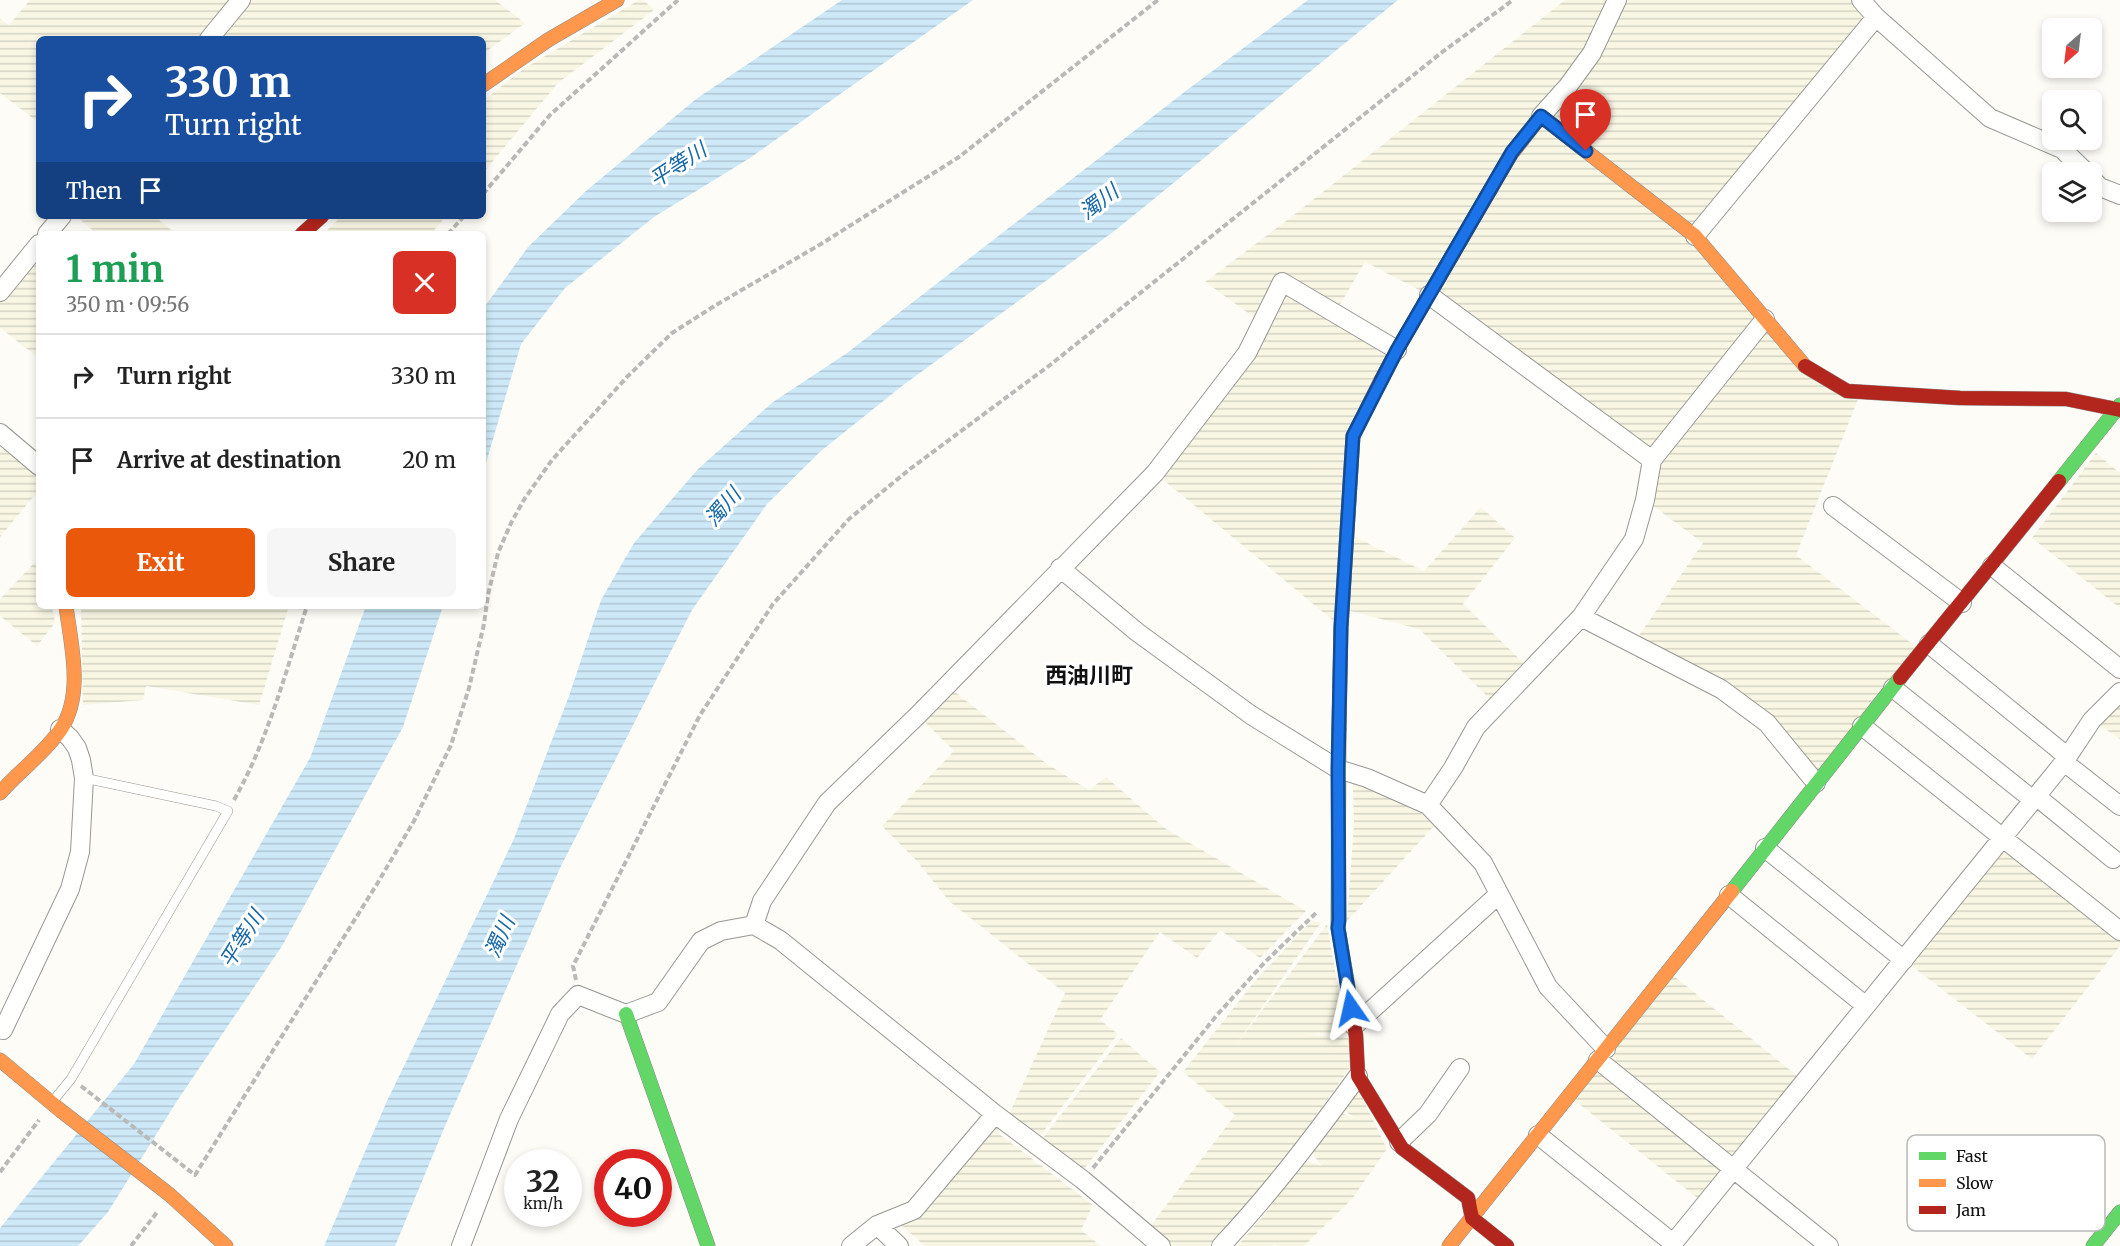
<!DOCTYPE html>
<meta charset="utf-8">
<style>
:root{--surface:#fff;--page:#f6f6f6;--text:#222;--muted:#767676;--line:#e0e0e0;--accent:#ea580c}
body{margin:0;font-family:Merriweather,"Noto Sans JP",serif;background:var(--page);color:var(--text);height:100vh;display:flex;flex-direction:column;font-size:22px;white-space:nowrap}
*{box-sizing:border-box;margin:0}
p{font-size:20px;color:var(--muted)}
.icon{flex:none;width:33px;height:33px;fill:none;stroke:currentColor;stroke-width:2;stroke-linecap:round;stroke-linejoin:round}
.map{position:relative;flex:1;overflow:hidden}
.panel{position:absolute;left:36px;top:231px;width:450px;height:378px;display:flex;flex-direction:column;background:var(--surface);border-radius:9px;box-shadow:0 3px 9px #0003}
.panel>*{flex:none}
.hud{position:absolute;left:36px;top:36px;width:450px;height:183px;border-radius:9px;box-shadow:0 3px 9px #0003;background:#1a4fa0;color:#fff;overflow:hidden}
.needle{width:39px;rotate:208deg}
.tools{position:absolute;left:2042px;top:18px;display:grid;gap:12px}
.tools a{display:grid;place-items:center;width:60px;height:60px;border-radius:9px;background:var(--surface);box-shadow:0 3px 9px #0003;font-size:30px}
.speed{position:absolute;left:504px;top:1149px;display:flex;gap:12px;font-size:30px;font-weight:700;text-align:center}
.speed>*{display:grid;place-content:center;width:78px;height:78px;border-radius:50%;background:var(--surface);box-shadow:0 3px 9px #0003;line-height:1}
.speed small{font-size:15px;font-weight:400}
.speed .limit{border:9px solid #d22;background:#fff;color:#111}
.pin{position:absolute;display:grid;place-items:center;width:51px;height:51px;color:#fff;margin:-62px -26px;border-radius:50% 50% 50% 0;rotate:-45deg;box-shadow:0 0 6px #0007}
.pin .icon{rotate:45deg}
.me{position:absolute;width:66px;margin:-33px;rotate:349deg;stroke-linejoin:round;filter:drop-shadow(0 0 4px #0008)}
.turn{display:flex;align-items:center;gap:21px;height:126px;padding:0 30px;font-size:27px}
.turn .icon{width:78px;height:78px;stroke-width:2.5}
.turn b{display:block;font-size:42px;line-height:51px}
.then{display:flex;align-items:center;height:57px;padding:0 30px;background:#0003;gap:12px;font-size:22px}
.round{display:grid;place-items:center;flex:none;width:63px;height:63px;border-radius:9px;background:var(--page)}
.summary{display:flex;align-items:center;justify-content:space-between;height:102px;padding:0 30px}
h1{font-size:36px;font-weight:700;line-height:45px;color:#1e9e55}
.button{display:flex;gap:12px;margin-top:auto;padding:12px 30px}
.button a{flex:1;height:69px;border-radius:9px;background:var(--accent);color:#fff;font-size:24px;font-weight:700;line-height:69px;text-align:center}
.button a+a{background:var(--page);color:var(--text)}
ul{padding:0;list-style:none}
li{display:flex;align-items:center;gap:18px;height:84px;padding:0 30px;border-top:2px solid var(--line)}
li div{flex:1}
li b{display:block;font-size:22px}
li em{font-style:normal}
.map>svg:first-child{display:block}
</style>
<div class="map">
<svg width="2120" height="1246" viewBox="0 0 2120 1246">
<defs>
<pattern id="farmland-rules" width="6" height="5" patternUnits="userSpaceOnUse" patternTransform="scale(1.5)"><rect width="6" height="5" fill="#f9f7e4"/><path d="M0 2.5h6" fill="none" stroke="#d4d3c3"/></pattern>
<pattern id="water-rules" width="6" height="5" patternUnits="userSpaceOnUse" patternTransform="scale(1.5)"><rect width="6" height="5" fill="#cde8f7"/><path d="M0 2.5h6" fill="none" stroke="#afc6d3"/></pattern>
</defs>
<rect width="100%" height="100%" fill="#fdfcf7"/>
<path fill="url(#farmland-rules)" d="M30,0H495L525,23L483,54V39H39V123L0,93V19L9,25Z
M639,0H643L654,10L558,83L483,173V101L525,68Z
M1565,0H1861L1876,17L1695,236L1802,364L1861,392L1796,555L1923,652L1816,783L1767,723L1633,644L1703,543L1645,500L1651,460L1429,295L1365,262L1335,313L1397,350L1353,436L1347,533L1424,571L1481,507L1515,538L1463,604L1531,670L1496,705L1419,629L1343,609L1341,627L1155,473L1262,323L1205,282L1290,218Z
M76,216H154L176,234H97Z
M342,216H446L431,234H323Z
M31,254L39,260V358L0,328V292Z
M0,447L39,476V490L0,537Z
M2096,453L2120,473V608L2032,538Z
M38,559L39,606H52L55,623L37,646L0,616V599Z
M81,606H289L259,705L146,686L143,700L83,705Z
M946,685L1047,764L1089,790L1106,777L1166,829L1306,911L1260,958L1220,930L1197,958L1160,932L1100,1020L1118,1034L1040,1136L1009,1114L1065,993L949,901L916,860L882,826L954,751L918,715Z
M2120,692V739L2092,720Z
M1353,784L1368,786L1421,813L1435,825L1347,921L1354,824Z
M2003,837L2120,931V946L2032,1059L1904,960Z
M1312,920L1316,922L1322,921L1236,1045L1327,924L1346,1033L1304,1034L1348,1038L1350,1067L1331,1095L1247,1210L1209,1246H1170L1145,1233L1235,1115L1183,1072L1254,982Z
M1669,972L1805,1082L1705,1204L1569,1096Z
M1121,1038L1160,1072L1084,1169L1042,1139Z
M1359,1091L1387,1149L1352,1199L1304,1246H1277L1274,1244L1272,1246H1237L1264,1215L1304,1160L1321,1166L1311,1151L1341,1113L1355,1118L1342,1109Z
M995,1114L999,1134L1093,1205L1081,1230L1101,1246H925L893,1218L914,1210Z"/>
<path fill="url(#water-rules)" d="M842,0H973L750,158L654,217L565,288L521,344L483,473V309L528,247L586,191L696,99Z
M1308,0H1398L1117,229L902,386L821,451L767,504L692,610L560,868L445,1126L395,1246H324L387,1101L513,841L569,696L601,600L634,543L698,469L773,402L847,353L1191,87Z
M366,606H443L403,727L282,946L177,1101L108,1212L78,1246H0V1228L134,1064L310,758Z"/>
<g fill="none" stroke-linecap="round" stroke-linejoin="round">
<defs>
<path id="lane" d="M53,1101L71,1079L228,811L216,806L84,778"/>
<path id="street" d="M1861,0L1876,17L1990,118L2062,149L2086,172
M209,39L241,0
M1541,116L1568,86L1592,53L1617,0
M2091,178L2100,187L2120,195
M47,234L62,216
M1695,236L1876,17
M0,292L39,244
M1429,295L1652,460
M0,433L39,466
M1833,506L1962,603
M1992,566L2120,669
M1060,568L1137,632L1251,715L1338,769L1367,778L1428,805L1453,768L1476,727L1581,617L1634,539L1645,500L1652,460L1765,319
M1581,617L1721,689L1767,723L1816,783
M1929,644L2068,757
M1893,688L2033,800
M1862,726L2120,931
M2064,762L2120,806
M2036,796L2113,859
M1428,805L1483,863L1548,987L1606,1049
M1765,848L1904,960
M1729,895L1866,1006
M754,925L762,901L827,803L918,715L1155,473L1247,353L1282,282L1397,350
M1354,1026L1499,894
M3,1030L70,889L80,852L84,778L81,760L77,748L70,738L60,729
M1598,1060L1829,1246
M1538,1135L1673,1243
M1399,1142L1428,1114L1460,1068
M877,1225L899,1246
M461,1246L509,1119L560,1014L578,995L626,1014L658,1002L701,941L721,931L754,925L780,940L995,1114L1083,1180L1161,1246
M851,1246L877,1225L914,1210L995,1114
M1221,1246C1271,1193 1315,1135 1358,1076
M1671,1246L2064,762L2092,720L2120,692"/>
<path id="fast" d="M2059,481L2120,405
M1339,729L1338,928L1352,1010
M1732,891L1900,678
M626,1014L708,1246
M2093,1246L2120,1212"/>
<path id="slow" d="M483,85L548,40L617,0
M1510,156L1541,116L1695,236L1805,366
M1339,729L1341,627L1353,436L1381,380
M0,793C19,771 45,753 61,729C84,694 71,645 66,606
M0,1060L60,1110L170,1195L226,1246
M1449,1246L1732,891"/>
<path id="jam" d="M302,234L322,216
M1805,366L1847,391L1960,398L2066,399L2120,410
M1381,380L1397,350L1510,156
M1900,678L2059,481
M1352,1010L1356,1036L1358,1076L1402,1148L1468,1198L1472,1218L1507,1246"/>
</defs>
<use href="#lane" stroke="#979795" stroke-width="10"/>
<use href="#street" stroke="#979795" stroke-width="20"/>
<use href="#fast" stroke="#8e8d8b" stroke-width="15"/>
<use href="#slow" stroke="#8e8d8b" stroke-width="15"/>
<use href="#jam" stroke="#8e8d8b" stroke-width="15"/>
<path stroke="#b9b9b8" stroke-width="4" stroke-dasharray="6 3" stroke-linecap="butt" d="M483,194L550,115L678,0
M448,234L464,216
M234,800C268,740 286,671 307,606
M576,980L573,966L700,715L773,604L849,519L910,469L1050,365L1441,53L1513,0
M81,1086L195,1175L377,884L414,821L451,745L469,688L484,624L488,595L498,553L511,523L525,498L552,460L627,377L672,333L716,305L821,244L959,157L1158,0
M1093,1168L1217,1015L1265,962L1317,912
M0,1172L39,1120
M131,1246L158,1211"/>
<use href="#lane" stroke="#fffffe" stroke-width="9"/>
<use href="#street" stroke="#fffffe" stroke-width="18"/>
<use href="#fast" stroke="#63d668" stroke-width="14"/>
<use href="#slow" stroke="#ff974d" stroke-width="14"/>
<use href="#jam" stroke="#b3261e" stroke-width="14"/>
</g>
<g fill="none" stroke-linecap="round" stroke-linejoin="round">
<defs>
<path id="route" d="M1351,1008L1338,928L1339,920L1338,769L1341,627L1353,436L1397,350L1512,152L1541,116L1586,151"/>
</defs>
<use href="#route" stroke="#114b97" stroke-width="15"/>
<use href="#route" stroke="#1a73e8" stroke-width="10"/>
</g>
<g text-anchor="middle" stroke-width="6" stroke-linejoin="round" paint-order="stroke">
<g font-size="21" font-style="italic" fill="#1768a6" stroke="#fff">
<text transform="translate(678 165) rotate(-33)" y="7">平等川</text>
<text transform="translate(1099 202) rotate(-37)" y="7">濁川</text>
<text transform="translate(723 507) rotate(-49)" y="7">濁川</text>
<text transform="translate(500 937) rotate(-66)" y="7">濁川</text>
<text transform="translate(242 939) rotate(-58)" y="7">平等川</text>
</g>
<g font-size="22" font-weight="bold" fill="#111" stroke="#fff">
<text x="1089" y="683">西油川町</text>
</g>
</g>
<rect x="1907" y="1135" width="198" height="96" rx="9" fill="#fff" stroke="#b8b8b8" stroke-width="1.5"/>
<rect x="1919" y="1152" width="27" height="8" fill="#63d668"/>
<rect x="1919" y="1179" width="27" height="8" fill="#ff974d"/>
<rect x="1919" y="1206" width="27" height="8" fill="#b3261e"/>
<g font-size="16" fill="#111">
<text x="1956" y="1162">Fast</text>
<text x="1956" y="1189">Slow</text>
<text x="1956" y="1216">Jam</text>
</g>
</svg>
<div class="tools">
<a><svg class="needle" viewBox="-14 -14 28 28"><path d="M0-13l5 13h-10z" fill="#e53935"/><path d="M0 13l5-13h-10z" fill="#767676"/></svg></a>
<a><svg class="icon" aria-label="search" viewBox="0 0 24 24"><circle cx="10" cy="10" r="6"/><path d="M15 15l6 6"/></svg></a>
<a><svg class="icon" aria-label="layers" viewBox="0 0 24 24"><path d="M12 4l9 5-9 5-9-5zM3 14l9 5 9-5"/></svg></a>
</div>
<div class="speed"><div>32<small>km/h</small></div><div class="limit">40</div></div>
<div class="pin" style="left:1586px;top:151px;background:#d93025"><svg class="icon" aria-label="arrive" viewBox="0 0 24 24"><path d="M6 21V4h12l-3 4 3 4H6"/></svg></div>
<svg class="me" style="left:1351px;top:1008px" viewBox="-20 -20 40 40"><path d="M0-17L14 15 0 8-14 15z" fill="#1a73e8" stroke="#fff" stroke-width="4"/></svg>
<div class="hud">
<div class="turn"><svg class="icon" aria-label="right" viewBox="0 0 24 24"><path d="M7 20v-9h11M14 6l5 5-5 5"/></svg><div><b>330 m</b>Turn right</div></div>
<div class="then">Then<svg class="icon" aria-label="arrive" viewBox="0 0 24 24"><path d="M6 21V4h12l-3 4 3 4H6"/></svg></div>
</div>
<section class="panel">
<div class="summary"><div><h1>1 min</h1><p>350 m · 09:56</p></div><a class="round" style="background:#d93025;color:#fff"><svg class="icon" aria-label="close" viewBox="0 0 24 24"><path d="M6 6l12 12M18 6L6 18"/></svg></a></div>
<ul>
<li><svg class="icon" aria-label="right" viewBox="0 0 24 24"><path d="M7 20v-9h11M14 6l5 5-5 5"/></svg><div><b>Turn right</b></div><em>330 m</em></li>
<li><svg class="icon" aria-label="arrive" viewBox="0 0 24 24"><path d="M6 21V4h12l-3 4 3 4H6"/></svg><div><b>Arrive at destination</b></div><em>20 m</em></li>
</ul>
<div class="button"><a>Exit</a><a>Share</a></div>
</section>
</div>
